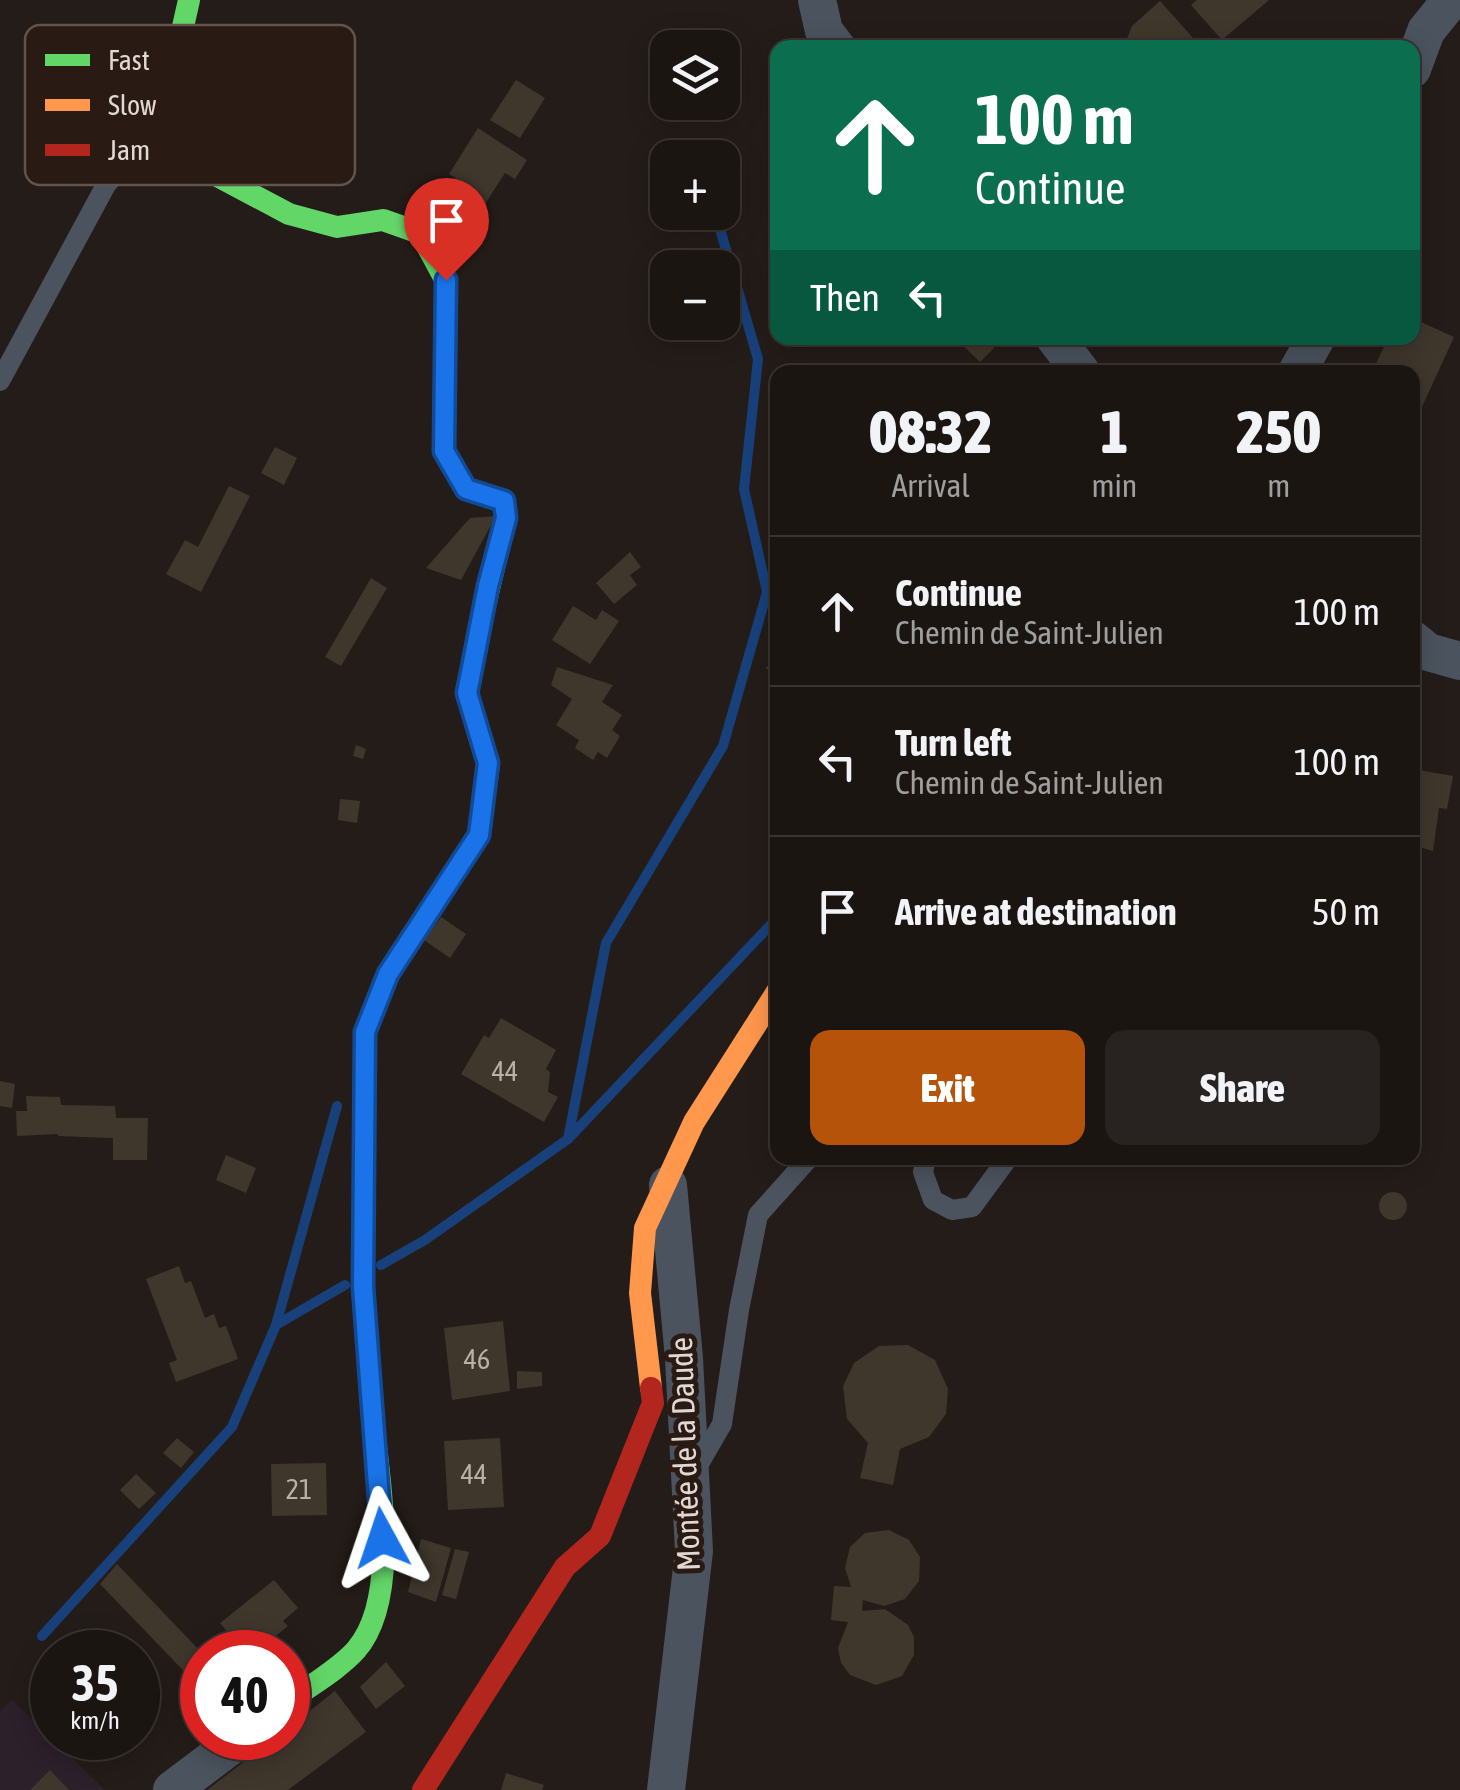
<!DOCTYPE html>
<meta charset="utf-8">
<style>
:root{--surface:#1b1512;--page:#282220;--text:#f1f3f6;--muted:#a09f9f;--line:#393432;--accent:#b45309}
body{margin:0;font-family:"Asap Condensed",sans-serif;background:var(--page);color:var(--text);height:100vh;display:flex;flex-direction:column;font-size:38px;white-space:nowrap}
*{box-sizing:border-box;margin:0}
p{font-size:32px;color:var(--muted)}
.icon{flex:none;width:55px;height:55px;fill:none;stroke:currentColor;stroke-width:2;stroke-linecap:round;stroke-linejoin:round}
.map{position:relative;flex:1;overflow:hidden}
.sheet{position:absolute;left:770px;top:365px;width:650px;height:800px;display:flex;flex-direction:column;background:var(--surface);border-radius:20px;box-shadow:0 5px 25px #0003,0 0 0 2px var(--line)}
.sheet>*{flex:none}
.banner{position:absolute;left:770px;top:40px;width:650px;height:305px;border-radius:20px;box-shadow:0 5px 25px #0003,0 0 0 2px var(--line);background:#0b6e4f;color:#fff;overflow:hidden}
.controls{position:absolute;left:650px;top:30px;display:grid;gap:20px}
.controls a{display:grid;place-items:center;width:90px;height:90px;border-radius:20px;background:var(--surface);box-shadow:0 5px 25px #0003,0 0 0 2px var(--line);font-size:50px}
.speed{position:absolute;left:30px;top:1630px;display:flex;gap:20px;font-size:50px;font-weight:700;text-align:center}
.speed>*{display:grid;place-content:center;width:130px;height:130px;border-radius:50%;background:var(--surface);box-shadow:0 5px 25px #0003,0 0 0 2px var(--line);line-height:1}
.speed small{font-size:25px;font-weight:400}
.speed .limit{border:15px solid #d22;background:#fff;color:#111}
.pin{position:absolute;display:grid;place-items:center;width:85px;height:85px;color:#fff;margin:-102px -42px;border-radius:50% 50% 50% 0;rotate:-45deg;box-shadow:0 0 10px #0007}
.pin .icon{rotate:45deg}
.me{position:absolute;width:110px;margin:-55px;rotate:355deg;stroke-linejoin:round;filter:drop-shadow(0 0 8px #0008)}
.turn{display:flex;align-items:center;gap:35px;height:210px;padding:0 40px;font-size:45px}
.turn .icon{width:130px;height:130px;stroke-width:2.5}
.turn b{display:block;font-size:70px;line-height:85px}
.then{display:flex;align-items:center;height:95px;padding:0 40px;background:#0003;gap:20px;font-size:38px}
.eta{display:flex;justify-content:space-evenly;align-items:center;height:170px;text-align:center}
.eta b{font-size:60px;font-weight:800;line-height:70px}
.button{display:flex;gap:20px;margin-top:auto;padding:20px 40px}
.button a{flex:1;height:115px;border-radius:20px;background:var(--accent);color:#fff;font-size:40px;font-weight:800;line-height:115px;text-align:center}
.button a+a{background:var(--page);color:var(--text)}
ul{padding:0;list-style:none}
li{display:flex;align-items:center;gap:30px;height:150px;padding:0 40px;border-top:2px solid var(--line)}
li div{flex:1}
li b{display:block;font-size:38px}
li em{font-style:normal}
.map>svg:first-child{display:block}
</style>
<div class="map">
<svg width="1460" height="1790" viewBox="0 0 1460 1790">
<rect width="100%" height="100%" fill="#241c18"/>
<path fill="#2c202b" d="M12,1700L105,1790H0V1711Z"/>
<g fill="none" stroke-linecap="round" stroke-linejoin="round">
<path stroke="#18417c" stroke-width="10" d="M568,1139L606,943L723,746L767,592L744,489L758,359L715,212
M381,1265L425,1240L568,1139L778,917
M276,1325L345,1285
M42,1636L232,1427L276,1325L337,1106"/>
</g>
<path fill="#3f372c" d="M1197,0H1269L1222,40L1191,5Z
M1160,1L1202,48H1131L1126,41L1132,26Z
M516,80L545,98L520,138L490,120Z
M478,128L527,160L515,179L505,173L485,204L481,201L441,242L431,205L456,178L449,174Z
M1412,318L1454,337L1422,407L1412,403V372H1372L1388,338H1412Z
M955,338H984L994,348L980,362Z
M275,447L297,458L284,485L261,473Z
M229,486L250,496L201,592L166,574L185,540L198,547Z
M496,516L461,580L426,568L470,518Z
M630,552L641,567L630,575L637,585L614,604L596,583Z
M371,578L387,588L341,666L325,657Z
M573,606L596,620L602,610L619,621L590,664L552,640Z
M778,653V677L766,668Z
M557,667L613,685L602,702L622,715L612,730L620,736L607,758L598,752L593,760L575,748L579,740L556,725L572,699L551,685Z
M356,745L366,749L363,759L353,756Z
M1412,769L1453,776L1447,809L1439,808L1433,851L1412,845Z
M340,799L360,801L357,823L338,820Z
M441,917L466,934L450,958L424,940Z
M501,1018L556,1050L546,1069L550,1072L548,1092L558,1097L544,1122L461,1074L484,1035L489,1038Z
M0,1081L15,1084L12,1108L0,1106Z
M26,1096L60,1097L61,1105L115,1106L116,1118H148L147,1160H113V1138L58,1136V1134L17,1136L16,1111H27Z
M226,1155L256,1168L246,1193L216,1180Z
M1379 1206a14 14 0 1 1 28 0a14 14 0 1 1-28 0Z
M179,1266L185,1283L191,1281L205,1318L214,1314L219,1328L226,1326L238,1359L176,1382L169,1363L177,1360L146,1279Z
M503,1321L510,1391L452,1400L444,1328Z
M908,1345L935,1360L948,1389L946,1414L929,1437L900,1449L893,1485L860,1478L868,1443L847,1419L843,1386L854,1363L879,1346Z
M517,1371L542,1372V1386L517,1389Z
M177,1438L194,1452L181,1468L163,1453Z
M500,1438L504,1507L448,1510L444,1441Z
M326,1463L327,1515L272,1516L271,1464Z
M136,1474L156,1493L139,1509L120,1490Z
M889,1530L909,1540L920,1557L919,1581L905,1599L884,1606L863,1600L862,1611L885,1609L908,1625L914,1637V1655L902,1676L876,1685L850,1675L841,1663L838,1648L848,1622L831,1620L834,1586L851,1587L845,1568L850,1547L865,1533Z
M421,1539L451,1548L436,1602L408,1592Z
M455,1549L469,1552L456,1599L442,1595Z
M117,1564L202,1653V1690L100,1584Z
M274,1580L298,1608L283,1621L288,1626L256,1652H219L234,1640L220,1623Z
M97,1636L110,1651L108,1652H65L75,1644L81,1650Z
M138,1662L149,1675L144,1680L138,1673Z
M386,1662L405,1686L376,1709L360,1687Z
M52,1665V1688L41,1676Z
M335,1691L366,1732L288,1790H207L275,1738H288V1728Z
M202,1712V1736L191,1724Z
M50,1770L69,1790H30Z
M506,1773L544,1785L542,1790H501Z"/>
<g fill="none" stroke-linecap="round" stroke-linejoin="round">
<path stroke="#4b535e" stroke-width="20" d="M0,381L106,185L144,141
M926,1158L923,1172L933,1200L952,1210L972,1207L1008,1158
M696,1469L722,1424L739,1310L758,1215L809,1158"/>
<path stroke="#4b535e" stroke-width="38" d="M817,0L824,31L837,48
M1412,69L1426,31L1451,0
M1055,338L1081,372
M1297,372L1316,338
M1412,639L1428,652L1460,661
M172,1790L241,1738
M666,1790L694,1551L684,1358L668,1185"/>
<path stroke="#63d668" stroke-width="22" d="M189,0L167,98L146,138L289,214L337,227L383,220L420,233L446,281L444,451L466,489L504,501L506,518L479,630
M288,1702C309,1686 338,1670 356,1650C402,1597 378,1476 372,1410"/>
<path stroke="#ff974d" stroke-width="22" d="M651,1388L640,1293L645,1228L694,1122L778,990
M372,1410L363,1287L365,1032L388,974L479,835L489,763L467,693L479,630"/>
<path stroke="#b3261e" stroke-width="22" d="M423,1790L565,1567L600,1536L653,1403L651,1388"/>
</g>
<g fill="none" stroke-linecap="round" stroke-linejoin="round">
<defs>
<path id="route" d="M382,1538L363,1287L365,1032L388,974L479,835L488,763L467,693L488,586L506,518L504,501L466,489L444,451L446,280"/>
</defs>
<use href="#route" stroke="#114b97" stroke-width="25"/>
<use href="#route" stroke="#1a73e8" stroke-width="18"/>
</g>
<g text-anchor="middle" stroke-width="10" stroke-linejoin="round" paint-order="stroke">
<g font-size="28" fill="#b9b0a9">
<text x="505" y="1081">44</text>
<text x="477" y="1369">46</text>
<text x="474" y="1484">44</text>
<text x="299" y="1499">21</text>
</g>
<g font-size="32" fill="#e2d8d3" stroke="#291b13">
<text transform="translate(685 1454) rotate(-92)" y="11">Montée de la Daude</text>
</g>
</g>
<rect x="25" y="25" width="330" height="160" rx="15" fill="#291b13" stroke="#60544d" stroke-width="2.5"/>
<rect x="45" y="54" width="45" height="12" fill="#63d668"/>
<rect x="45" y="99" width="45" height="12" fill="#ff974d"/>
<rect x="45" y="144" width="45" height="12" fill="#b3261e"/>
<g font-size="28" fill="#e2d8d3">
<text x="108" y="70">Fast</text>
<text x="108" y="115">Slow</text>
<text x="108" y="160">Jam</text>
</g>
</svg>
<div class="controls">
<a><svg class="icon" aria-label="layers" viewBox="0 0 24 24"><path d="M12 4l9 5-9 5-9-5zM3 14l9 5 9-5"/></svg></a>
<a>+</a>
<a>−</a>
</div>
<div class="speed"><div>35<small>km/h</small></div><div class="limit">40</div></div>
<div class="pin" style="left:446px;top:280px;background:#d93025"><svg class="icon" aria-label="arrive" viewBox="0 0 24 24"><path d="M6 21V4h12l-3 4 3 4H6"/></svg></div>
<svg class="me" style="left:382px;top:1538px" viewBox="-20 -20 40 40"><path d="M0-17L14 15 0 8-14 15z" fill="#1a73e8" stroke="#fff" stroke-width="4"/></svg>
<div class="banner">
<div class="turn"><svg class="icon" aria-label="ahead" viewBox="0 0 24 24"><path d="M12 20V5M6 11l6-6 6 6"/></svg><div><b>100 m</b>Continue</div></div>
<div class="then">Then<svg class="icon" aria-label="left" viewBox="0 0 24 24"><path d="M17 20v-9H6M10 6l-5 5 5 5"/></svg></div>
</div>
<section class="sheet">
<div class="eta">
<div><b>08:32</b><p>Arrival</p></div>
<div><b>1</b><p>min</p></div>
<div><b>250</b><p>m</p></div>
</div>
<ul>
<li><svg class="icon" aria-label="ahead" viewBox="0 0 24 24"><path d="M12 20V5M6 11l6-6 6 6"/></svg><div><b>Continue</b><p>Chemin de Saint-Julien</p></div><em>100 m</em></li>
<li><svg class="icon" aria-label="left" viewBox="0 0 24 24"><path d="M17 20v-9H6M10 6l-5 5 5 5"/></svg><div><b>Turn left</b><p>Chemin de Saint-Julien</p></div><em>100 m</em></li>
<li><svg class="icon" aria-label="arrive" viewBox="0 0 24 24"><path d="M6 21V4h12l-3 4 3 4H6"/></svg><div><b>Arrive at destination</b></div><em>50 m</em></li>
</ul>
<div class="button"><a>Exit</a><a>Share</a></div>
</section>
</div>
